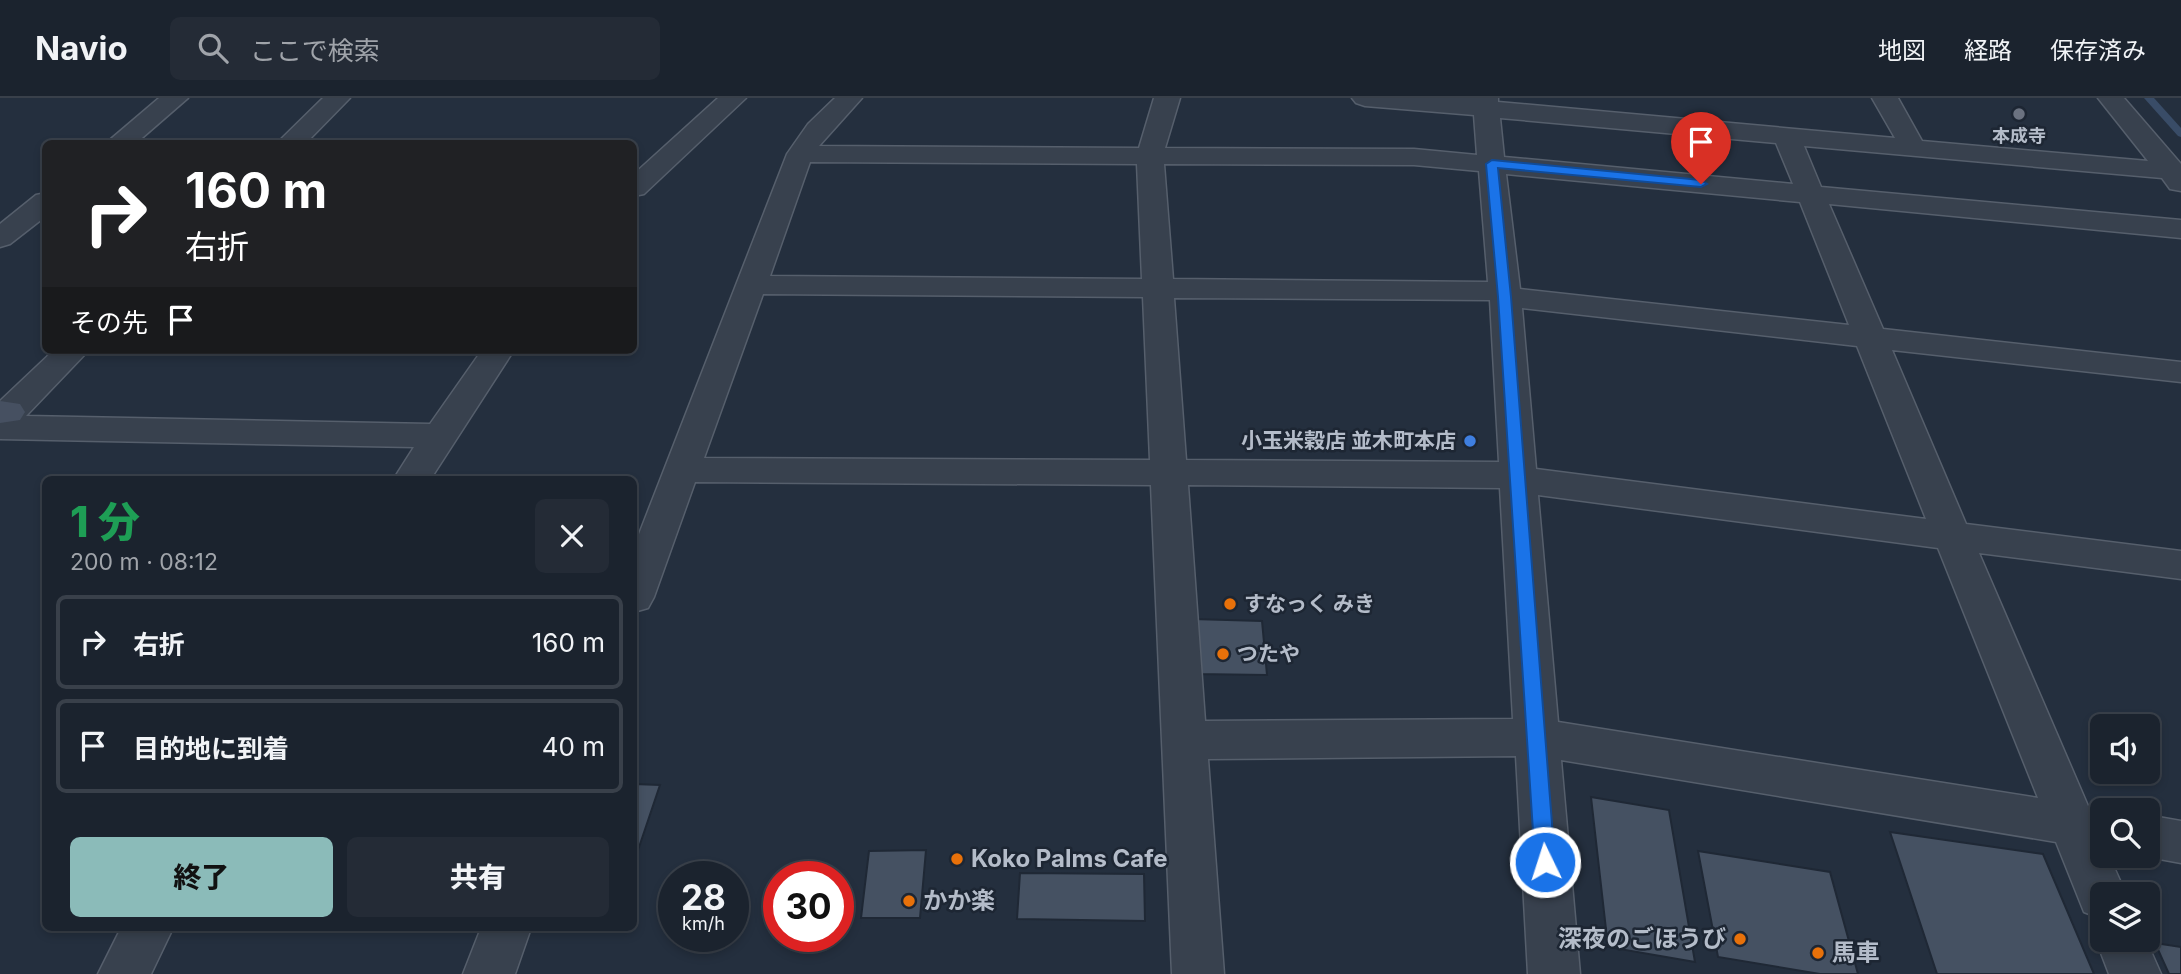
<!DOCTYPE html>
<html lang="ja">
<meta charset="utf-8">
<style>
:root{--surface:#1b232e;--page:#242b36;--text:#f1f3f6;--muted:#a0a4aa;--line:#39404a;--accent:#8bbbb9}
body{margin:0;font-family:Inter,"Noto Sans JP",sans-serif;background:var(--page);color:var(--text);height:100vh;display:flex;flex-direction:column;font-size:26px;white-space:nowrap}
*{box-sizing:border-box;margin:0}
p{font-size:23px;color:var(--muted)}
.icon{flex:none;width:38px;height:38px;fill:none;stroke:currentColor;stroke-width:2;stroke-linecap:round;stroke-linejoin:round}
.map{position:relative;flex:1;overflow:hidden}
.side{position:absolute;left:42px;top:378px;width:595px;height:455px;display:flex;flex-direction:column;background:var(--surface);border-radius:10px;box-shadow:0 4px 10px #0003,0 0 0 2px var(--line)}
.side>*{flex:none}
.hud{position:absolute;left:42px;top:42px;width:595px;height:214px;border-radius:10px;box-shadow:0 4px 10px #0003,0 0 0 2px var(--line);background:#202124;color:#fff;overflow:hidden}
.tools{position:absolute;left:2090px;top:616px;display:grid;gap:14px}
.tools a{display:grid;place-items:center;width:70px;height:70px;border-radius:10px;background:var(--surface);box-shadow:0 4px 10px #0003,0 0 0 2px var(--line);font-size:35px}
.speed{position:absolute;left:658px;top:763px;display:flex;gap:14px;font-size:35px;font-weight:700;text-align:center}
.speed>*{display:grid;place-content:center;width:91px;height:91px;border-radius:50%;background:var(--surface);box-shadow:0 4px 10px #0003,0 0 0 2px var(--line);line-height:1}
.speed small{font-size:18px;font-weight:400}
.speed .limit{border:10px solid #d22;background:#fff;color:#111}
.pin{position:absolute;display:grid;place-items:center;width:60px;height:60px;color:#fff;margin:-72px -30px;border-radius:50% 50% 50% 0;rotate:-45deg;box-shadow:0 0 7px #0007}
.pin .icon{rotate:45deg}
.me{position:absolute;width:77px;margin:-38px;rotate:356deg;stroke-linejoin:round;filter:drop-shadow(0 0 5px #0008)}
.turn{display:flex;align-items:center;gap:24px;height:147px;padding:0 28px;font-size:32px}
.turn .icon{width:91px;height:91px;stroke-width:2.5}
.turn b{display:block;font-size:49px;line-height:60px}
.then{display:flex;align-items:center;height:66px;padding:0 28px;background:#0003;gap:14px;font-size:26px}
.round{display:grid;place-items:center;flex:none;width:74px;height:74px;border-radius:10px;background:var(--page)}
.summary{display:flex;align-items:center;justify-content:space-between;height:119px;padding:0 28px}
h1{font-size:42px;font-weight:800;line-height:52px;color:#1e9e55}
.cta{display:flex;gap:14px;margin-top:auto;padding:14px 28px}
.cta a{flex:1;height:80px;border-radius:10px;background:var(--accent);color:#111;font-size:28px;font-weight:800;line-height:80px;text-align:center}
.cta a+a{background:var(--page);color:var(--text)}
ul{padding:0;list-style:none}
li{display:flex;align-items:center;gap:21px;height:94px;margin:0 14px 10px;padding:0 14px;border:4px solid var(--line);border-radius:10px}
li div{flex:1}
li b{display:block;font-size:26px}
li em{font-style:normal}
header{display:flex;align-items:center;gap:42px;box-sizing:border-box;height:98px;padding:0 35px;background:var(--surface);border-bottom:2px solid var(--line)}
header strong{font-size:33px}
nav{display:flex;gap:38px;margin-inline-start:auto;font-size:24px}
.search{width:490px;height:63px;background:var(--page);display:flex;align-items:center;gap:18px;box-sizing:border-box;padding:0 24px;border-radius:10px;color:var(--muted);font-size:26px}
.map>svg:first-child{display:block}
</style>
<header>
<strong>Navio</strong>
<div class="search"><svg class="icon" aria-label="search" viewBox="0 0 24 24"><circle cx="10" cy="10" r="6"/><path d="M15 15l6 6"/></svg>ここで検索</div>
<nav><a>地図</a><a>経路</a><a>保存済み</a></nav>
</header>
<div class="map">
<svg width="2181" height="876" viewBox="0 0 2181 876">
<rect width="100%" height="100%" fill="#242f3e"/>
<g fill="none" stroke-linecap="round" stroke-linejoin="round">
<path fill="#394c67" fill-rule="evenodd" d="M2144,0H2154L2181,30V39L2178,38Z"/>
</g>
<path fill="#455162" stroke="#1f2835" stroke-width="2" d="M1192,521L1262,523L1267,577L1195,576Z
M634,686L660,687L634,764Z
M1591,699L1669,712L1695,864L1608,849Z
M1890,734L2043,756L2094,876H1937Z
M926,752L920,820H861L869,753Z
M1698,753L1830,774L1858,876H1820L1718,859Z
M1020,775L1144,776L1145,823L1017,821Z
M2155,845L2181,849V876H2169Z"/>
<g fill="none" stroke-linecap="round" stroke-linejoin="round">
<defs>
<path id="street" d="M159,0H188L135,46H105Z
M323,0H350L305,46H276Z
M718,0H746L644,96L634,98V76Z
M835,0H862L819,48L1139,50L1154,0H1180L1165,50L1414,51L1477,57L1474,17L1365,8L1356,5L1352,0H1498V4L1895,40L1872,0H1898L1922,43L2148,63L2098,0H2124L2181,66V93L2170,91L2162,80L1804,48L1821,89L2181,122V140L1829,106L1883,231L2181,264V284L1892,252L1966,426L2181,453V481L1979,455L2088,708L2108,712H2102V758H2109L2126,796H2102V821L2084,814L2056,744L1561,662L1580,876H1528L1516,658L1208,661L1224,876H1172L1151,387L695,384L654,499L648,510L634,514V449L787,56L808,26ZM1500,20L1776,45L1793,86L1504,59ZM810,64L1137,66L1142,181L770,178ZM1164,66L1414,67L1479,73L1488,184L1173,181ZM1506,76L1800,104L1849,227L1520,191ZM763,196L1143,199L1150,362L704,360ZM1174,200L1490,202L1499,364L1186,362ZM1522,210L1857,248L1926,421L1536,371ZM1188,387L1500,390L1513,621L1205,623ZM1538,397L1938,450L2038,700L1558,624Z
M46,95V118L10,146L0,149V126L36,97Z
M54,252H89L26,318L430,326L482,252H514L430,382H393L414,349L0,341V303Z
M2147,717L2181,723V765L2143,758H2147Z
M2102,828V842H2146L2161,876H2109L2096,842Z
M121,830H173L151,876H98Z
M481,830H531L515,876H463Z"/>
<path id="secondary" d="M0,303L20,306L25,314L20,322L0,325Z"/>
</defs>
<use href="#street" stroke="#565f6c" stroke-width="3"/>
<use href="#secondary" stroke="#565f6c" stroke-width="3"/>
<use href="#street" fill="#38414e" fill-rule="evenodd"/>
<use href="#secondary" fill="#465061" fill-rule="evenodd"/>
</g>
<path fill="#1a73e8" stroke="#114b97" stroke-width="2" d="M1492,62L1701,82L1707,86L1701,89L1498,70L1511,199L1555,764L1552,770L1545,773L1538,770L1535,764L1498,199L1486,66Z"/>
<circle fill="#6b7280" stroke="#1d2633" stroke-width="2.5" cx="2019" cy="16" r="7"/>
<circle fill="#3f7fe0" stroke="#1d2633" stroke-width="2.5" cx="1470" cy="343" r="7"/>
<g fill="#e8710a" stroke="#1d2633" stroke-width="2.5">
<circle cx="1230" cy="506" r="7"/>
<circle cx="1223" cy="556" r="7"/>
<circle cx="957" cy="761" r="7"/>
<circle cx="909" cy="803" r="7"/>
<circle cx="1740" cy="841" r="7"/>
<circle cx="1818" cy="855" r="7"/>
</g>
<g text-anchor="middle" stroke-width="5" stroke-linejoin="round" paint-order="stroke">
<g font-size="18" font-weight="bold" fill="#b4bcc9" stroke="#1d2633">
<text x="2019" y="44">本成寺</text>
</g>
<g font-size="21" font-weight="bold" fill="#b4bcc9" stroke="#1d2633" text-anchor="start">
<text x="1456" y="350" text-anchor="end">小玉米穀店 並木町本店</text>
<text x="1244" y="513">すなっく みき</text>
<text x="1237" y="563">つたや</text>
</g>
<g font-size="24" font-weight="bold" fill="#b4bcc9" stroke="#1d2633" text-anchor="start">
<text x="971" y="769">Koko Palms Cafe</text>
<text x="923" y="811">かか楽</text>
<text x="1726" y="849" text-anchor="end">深夜のごほうび</text>
<text x="1832" y="863">馬車</text>
</g>
</g>
</svg>
<div class="tools">
<a><svg class="icon" aria-label="sound" viewBox="0 0 24 24"><path d="M4 9h4l5-4v14l-5-4H4zM17 9q2 3 0 6"/></svg></a>
<a><svg class="icon" aria-label="search" viewBox="0 0 24 24"><circle cx="10" cy="10" r="6"/><path d="M15 15l6 6"/></svg></a>
<a><svg class="icon" aria-label="layers" viewBox="0 0 24 24"><path d="M12 4l9 5-9 5-9-5zM3 14l9 5 9-5"/></svg></a>
</div>
<div class="speed"><div>28<small>km/h</small></div><div class="limit">30</div></div>
<div class="pin" style="left:1701px;top:86px;background:#d93025"><svg class="icon" aria-label="arrive" viewBox="0 0 24 24"><path d="M6 21V4h12l-3 4 3 4H6"/></svg></div>
<svg class="me" style="left:1545px;top:764px" viewBox="-20 -20 40 40"><circle r="17" fill="#1a73e8" stroke="#fff" stroke-width="3"/><path d="M0-11L8 9 0 5-8 9z" fill="#fff"/></svg>
<div class="hud">
<div class="turn"><svg class="icon" aria-label="right" viewBox="0 0 24 24"><path d="M7 20v-9h11M14 6l5 5-5 5"/></svg><div><b>160 m</b>右折</div></div>
<div class="then">その先<svg class="icon" aria-label="arrive" viewBox="0 0 24 24"><path d="M6 21V4h12l-3 4 3 4H6"/></svg></div>
</div>
<section class="side">
<div class="summary"><div><h1>1 分</h1><p>200 m · 08:12</p></div><a class="round"><svg class="icon" aria-label="close" viewBox="0 0 24 24"><path d="M6 6l12 12M18 6L6 18"/></svg></a></div>
<ul>
<li><svg class="icon" aria-label="right" viewBox="0 0 24 24"><path d="M7 20v-9h11M14 6l5 5-5 5"/></svg><div><b>右折</b></div><em>160 m</em></li>
<li><svg class="icon" aria-label="arrive" viewBox="0 0 24 24"><path d="M6 21V4h12l-3 4 3 4H6"/></svg><div><b>目的地に到着</b></div><em>40 m</em></li>
</ul>
<div class="cta"><a>終了</a><a>共有</a></div>
</section>
</div>
